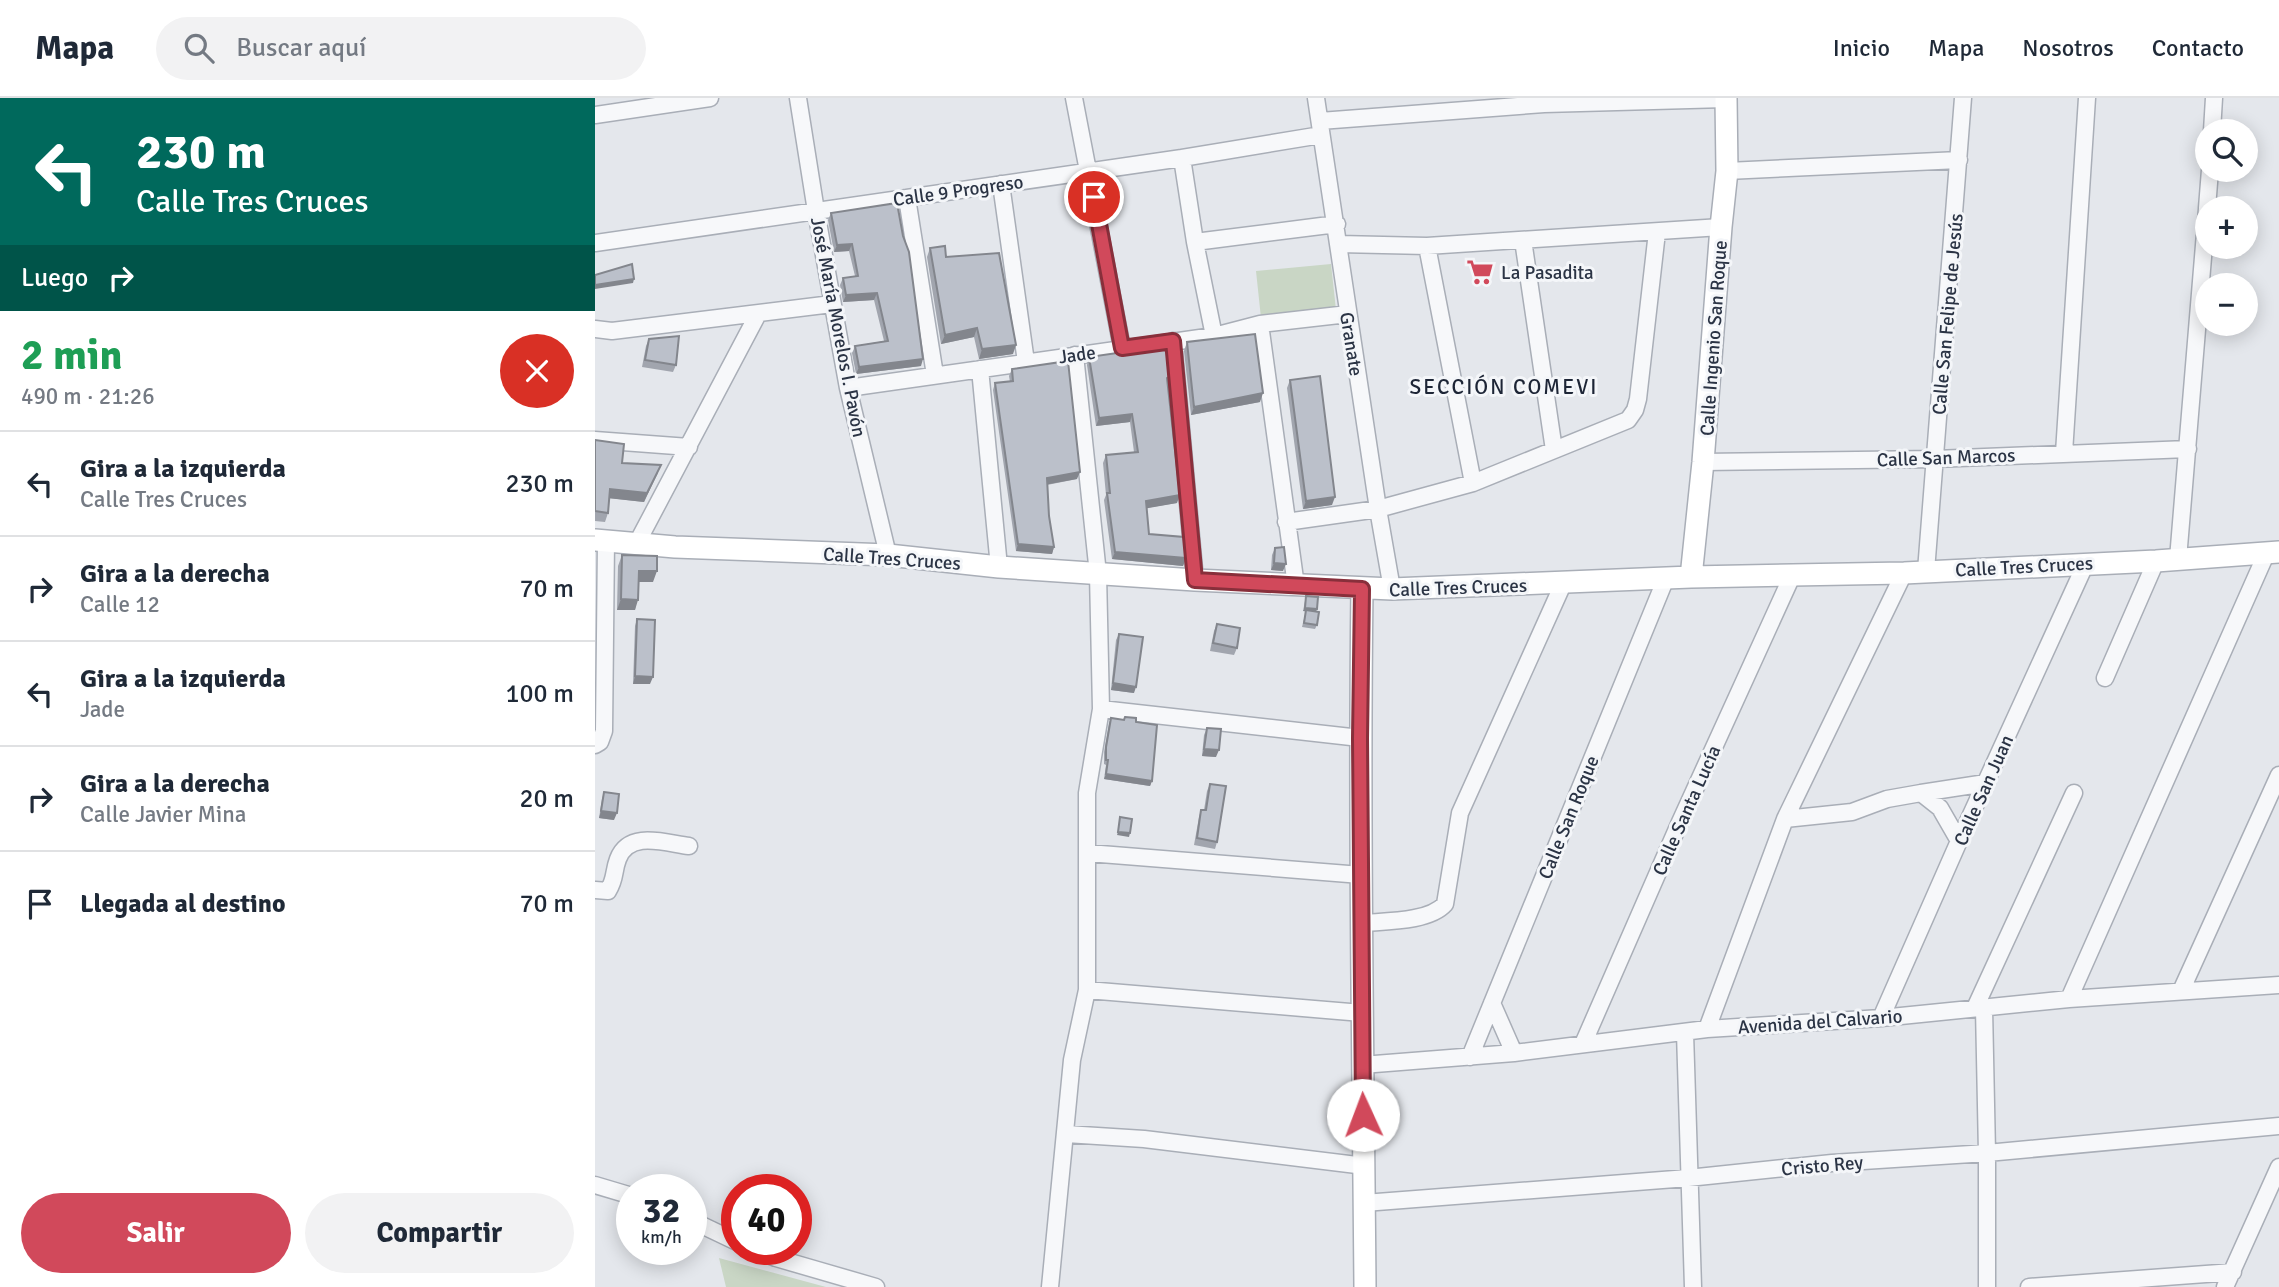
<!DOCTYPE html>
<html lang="es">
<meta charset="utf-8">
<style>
:root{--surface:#fff;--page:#f2f2f3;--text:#1f2937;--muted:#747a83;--line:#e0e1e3;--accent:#d1495b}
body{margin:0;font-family:Signika,sans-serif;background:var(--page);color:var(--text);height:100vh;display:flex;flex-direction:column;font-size:26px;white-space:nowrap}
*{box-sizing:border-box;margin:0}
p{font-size:23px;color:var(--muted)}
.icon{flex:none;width:38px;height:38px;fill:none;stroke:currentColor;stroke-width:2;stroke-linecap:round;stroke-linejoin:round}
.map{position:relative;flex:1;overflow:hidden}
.details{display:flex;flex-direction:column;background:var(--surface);width:595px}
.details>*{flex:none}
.top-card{background:#00695c;color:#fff;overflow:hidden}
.tools{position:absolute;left:1600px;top:21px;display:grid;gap:14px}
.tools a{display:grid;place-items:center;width:63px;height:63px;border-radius:50%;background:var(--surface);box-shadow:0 4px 18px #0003;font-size:35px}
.speed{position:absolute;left:21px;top:1076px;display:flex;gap:14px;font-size:35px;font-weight:700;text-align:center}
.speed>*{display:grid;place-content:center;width:91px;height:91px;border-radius:50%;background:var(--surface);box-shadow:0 4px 18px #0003;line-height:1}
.speed small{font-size:18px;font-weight:400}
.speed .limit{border:10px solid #d22;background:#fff;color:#111}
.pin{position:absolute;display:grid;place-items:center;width:60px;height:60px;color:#fff;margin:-30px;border:4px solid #fff;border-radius:50%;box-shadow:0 2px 7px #0007}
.me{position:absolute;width:77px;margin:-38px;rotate:358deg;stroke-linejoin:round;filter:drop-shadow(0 0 5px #0008)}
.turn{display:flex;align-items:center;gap:24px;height:147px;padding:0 21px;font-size:32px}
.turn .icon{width:91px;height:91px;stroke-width:2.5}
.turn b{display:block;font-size:49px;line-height:60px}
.then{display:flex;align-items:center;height:66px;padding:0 21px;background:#0003;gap:14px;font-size:26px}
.round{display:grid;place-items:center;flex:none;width:74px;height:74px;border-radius:37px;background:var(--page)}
.headline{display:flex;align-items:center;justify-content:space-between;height:119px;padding:0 21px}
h1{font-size:42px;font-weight:700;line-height:52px;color:#1e9e55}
.primary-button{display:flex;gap:14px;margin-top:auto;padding:14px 21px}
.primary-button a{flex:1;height:80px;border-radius:42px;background:var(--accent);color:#fff;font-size:28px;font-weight:700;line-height:80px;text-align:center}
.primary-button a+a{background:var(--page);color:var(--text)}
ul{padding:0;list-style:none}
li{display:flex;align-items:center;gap:21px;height:105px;padding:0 21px;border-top:2px solid var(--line)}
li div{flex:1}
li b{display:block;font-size:26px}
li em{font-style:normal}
header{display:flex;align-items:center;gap:42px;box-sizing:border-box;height:98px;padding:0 35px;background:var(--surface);border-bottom:2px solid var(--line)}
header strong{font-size:33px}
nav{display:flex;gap:38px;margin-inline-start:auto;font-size:24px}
.search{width:490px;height:63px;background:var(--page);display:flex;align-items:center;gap:18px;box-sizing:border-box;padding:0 24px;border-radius:38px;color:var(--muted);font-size:26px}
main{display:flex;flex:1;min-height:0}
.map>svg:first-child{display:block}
</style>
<header>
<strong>Mapa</strong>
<div class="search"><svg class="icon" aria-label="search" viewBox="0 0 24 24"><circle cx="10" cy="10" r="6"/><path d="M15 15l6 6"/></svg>Buscar aquí</div>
<nav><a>Inicio</a><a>Mapa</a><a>Nosotros</a><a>Contacto</a></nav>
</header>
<main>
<section class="details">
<div class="top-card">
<div class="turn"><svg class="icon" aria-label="left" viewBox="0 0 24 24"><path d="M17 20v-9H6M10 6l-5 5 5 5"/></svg><div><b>230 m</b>Calle Tres Cruces</div></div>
<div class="then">Luego<svg class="icon" aria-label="right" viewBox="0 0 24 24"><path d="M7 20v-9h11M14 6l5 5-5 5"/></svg></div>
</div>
<div class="headline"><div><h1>2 min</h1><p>490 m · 21:26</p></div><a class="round" style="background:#d93025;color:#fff"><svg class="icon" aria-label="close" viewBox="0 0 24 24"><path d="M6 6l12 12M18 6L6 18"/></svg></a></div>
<ul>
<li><svg class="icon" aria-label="left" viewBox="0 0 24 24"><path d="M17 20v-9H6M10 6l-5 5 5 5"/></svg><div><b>Gira a la izquierda</b><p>Calle Tres Cruces</p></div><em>230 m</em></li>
<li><svg class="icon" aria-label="right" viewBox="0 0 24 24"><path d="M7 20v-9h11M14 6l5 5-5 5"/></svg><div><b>Gira a la derecha</b><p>Calle 12</p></div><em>70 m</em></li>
<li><svg class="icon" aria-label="left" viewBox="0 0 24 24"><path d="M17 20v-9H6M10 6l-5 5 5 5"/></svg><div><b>Gira a la izquierda</b><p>Jade</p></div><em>100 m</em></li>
<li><svg class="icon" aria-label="right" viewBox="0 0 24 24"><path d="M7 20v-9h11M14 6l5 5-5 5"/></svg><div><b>Gira a la derecha</b><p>Calle Javier Mina</p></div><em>20 m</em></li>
<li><svg class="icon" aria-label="arrive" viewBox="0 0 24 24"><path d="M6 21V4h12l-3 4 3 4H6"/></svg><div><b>Llegada al destino</b></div><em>70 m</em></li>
</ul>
<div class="primary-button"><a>Salir</a><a>Compartir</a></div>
</section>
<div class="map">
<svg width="1684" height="1189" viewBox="0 0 1684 1189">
<rect width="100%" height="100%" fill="#e4e7ec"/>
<path fill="#c9d6c5" d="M736,166L741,212L666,220L661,173Z
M124,1160L231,1189H131Z"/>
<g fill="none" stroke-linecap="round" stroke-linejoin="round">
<defs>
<path id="street" d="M203,0L221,113L253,290L293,457
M479,0L527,250
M721,0L783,411L797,491
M0,17L115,0
M725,23L949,6L1131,1
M1617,33L1619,0
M587,60L600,144L619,238
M1132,73L1364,62
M406,86L431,264
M312,100L340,277
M1612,110L1615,72
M928,142L959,352
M600,144L742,126
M0,145L587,60L726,37
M744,146L832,148L1126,129
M832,148L878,385
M665,226L701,488
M0,231L17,233L237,206
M578,243L600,482
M385,271L404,469
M253,290L619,238L665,226L753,216
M0,342L94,349
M1469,355L1492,0
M1108,364L1340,361L1593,351
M691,424L783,411L878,385L1033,322L1040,312L1043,301L1062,134
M42,445L163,216
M1583,461L1612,111
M1331,473L1368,0
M1510,580L1561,463
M506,611L765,640
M0,647L5,644L9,633L11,442
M1326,695L1391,685
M1190,721L1257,714L1292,701L1326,695L1345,710L1364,743
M493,755L766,777
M0,792L13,793C21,780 18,774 23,761C34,732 70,745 94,748
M768,825C791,823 834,824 850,806L865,715L968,486
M492,892L767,915
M1586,893L1684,677
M1474,901L1672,454
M897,905L919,955
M1380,910L1479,695
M1389,910L1392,1055V1189
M1286,920L1364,743L1491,465
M1112,931L1190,721L1309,475
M1090,935L1098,1189
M988,946L1085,724L1197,478
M875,959L1071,480
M767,967L919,955L1112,931L1286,920L1474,901L1684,887
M471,1036L549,1041L770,1068
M0,1087L37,1098
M769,1105L1093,1080L1237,1065L1392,1055L1684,1028
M96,1122L142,1144
M160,1152L181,1160L281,1189
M455,1189L477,962L492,892V695L506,611L503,476L480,257
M1434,1189L1638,1174
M1630,1189L1684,1069"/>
<path id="secondary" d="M0,442L80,449L293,457L404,469L600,482L797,491L1096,479L1309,475L1561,463L1684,454
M1096,479L1108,364L1126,129L1132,73L1131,0
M767,490C764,723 768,956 770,1189"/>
</defs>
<use href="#street" stroke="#a9aeb7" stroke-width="19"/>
<use href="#secondary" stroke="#a9aeb7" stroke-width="24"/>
<use href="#street" stroke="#f7f8fa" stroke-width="16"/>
<use href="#secondary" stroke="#fff" stroke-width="21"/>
</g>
<path fill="#a1a5ae" d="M302,105L326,268L261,276L257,255L260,248L289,243L279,202L248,204L245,187L248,180L260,178L254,153L239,154L233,122L236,115Z
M335,150L351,159L418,256L384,261L379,239L346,246L332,159Z
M54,241L81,267L78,274L47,269L51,248Z
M592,244L665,304L596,317L589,253Z
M494,259L572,284L582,405L551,410L554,436L591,460L588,468L517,461L509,402L511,397L508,365L511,357L539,354L535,324L501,328L492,267Z
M417,271L482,381L452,387L454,418L459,449L457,456L421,453L398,292L400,285L415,284L414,278Z
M695,282L737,407L708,411L692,290Z
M0,342L27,365L63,375L49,404L14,400L13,415L10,424L0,423Z
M680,450L688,473L676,472L677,457Z
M27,457L58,484H44L40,512H22L23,468Z
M711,498L722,511L721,514L722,527L720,531L707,529L711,513H708Z
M42,521L55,586H38L40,528Z
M622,526L642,550L639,557L615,553L619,533Z
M524,536L539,595L516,592L521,542Z
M530,619L541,624L557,683L555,688L509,681L511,667L509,666V654L514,625L516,620L529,622Z
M612,630L621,659L607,658L609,637Z
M615,686L622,744L620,751L599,747L604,719L606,712H609L612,693Z
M9,694L19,722L4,720L7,701Z"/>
<path fill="#83868d" d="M257,146L254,153L239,154L242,147Z
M39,181L38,185L0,191V187Z
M282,195L279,202L248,204L251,197Z
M382,230L379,239L346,246L350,237Z
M421,247L418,256L384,261L387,251Z
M328,261L326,268L261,276L264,269Z
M668,295L665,304L596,317L599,309Z
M537,316L535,324L501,328L504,320Z
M66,367L49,404L12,400L15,391Z
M485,374L482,381L449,387L452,380Z
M585,397L582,405L548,411L551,403Z
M740,399L737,407L708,411L711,403Z
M423,446L459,449L457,456L421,453Z
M520,454L591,460L588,468L517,461Z
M679,465L691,466L688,473L676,472Z
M44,473H62L58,484H40Z
M26,501L43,502L40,512H22Z
M710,510L722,511L720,515L708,513Z
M40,578L58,579L55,586H38Z
M518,585L541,589L539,595L516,592Z
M609,651L624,652L621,659L607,658Z
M511,676L557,683L555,688L509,681Z
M6,713L22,715L19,722L4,720Z
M523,734L535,735L534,739L522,737Z"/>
<path fill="#bbc0ca" stroke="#83868d" stroke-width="2" d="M302,105L308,138L314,154L328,261L264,269L260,248L293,243L282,195L251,197L248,180L263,178L257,146L242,147L236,115Z
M350,148L351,159L404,155L421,247L387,251L382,230L350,237L335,150Z
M37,166L39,181L0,187V177Z
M660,236L668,295L599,309L592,244Z
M84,238L81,267L50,262L54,241Z
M571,248L574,279L572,280L585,397L551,403L554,436L589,439L591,460L520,454L512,395H515L511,357L543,354L537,316L504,320L494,259Z
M473,263L485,374L452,380L454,418L459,449L423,446L400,285L418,283L417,271Z
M725,278L740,399L711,403L695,282Z
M0,342L29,346L27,365L66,367L52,395L15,391L13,415L0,413Z
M689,449L691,466L679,465L680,450Z
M27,457L62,458V473H44L43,502L26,501Z
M711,498L723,499L722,511L710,510Z
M711,512L724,514L722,527L709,525Z
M42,521L60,522L58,579L40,578Z
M622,526L645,530L642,550L618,545Z
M524,536L548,539L541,589L518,585Z
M530,619L541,620V624L562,627L557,683L511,676L513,662H511V649L516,620L529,622Z
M612,630L626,631L624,652L609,651Z
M615,686L631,688L622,744L602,740L606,712H611Z
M9,694L24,696L22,715L6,713Z
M525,719L537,721L535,735L523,734Z"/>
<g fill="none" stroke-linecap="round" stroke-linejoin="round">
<defs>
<path id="route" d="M499,99L527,250L578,243L600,482L767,491L765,640L768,1017"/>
</defs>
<use href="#route" stroke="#882f3b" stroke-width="18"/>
<use href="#route" stroke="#d1495b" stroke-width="12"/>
</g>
<defs>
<symbol id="supermarket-bare" viewBox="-9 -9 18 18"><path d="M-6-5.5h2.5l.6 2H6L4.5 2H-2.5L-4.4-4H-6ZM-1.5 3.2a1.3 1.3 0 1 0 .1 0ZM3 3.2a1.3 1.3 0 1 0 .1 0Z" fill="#d1495b" stroke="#f4f6f9" stroke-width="2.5" paint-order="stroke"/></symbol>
</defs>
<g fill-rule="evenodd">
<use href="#supermarket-bare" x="866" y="155" width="38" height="38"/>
</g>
<g text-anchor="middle" stroke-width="6" stroke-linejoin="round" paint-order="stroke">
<g font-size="19" fill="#2b3445" stroke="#f4f6f9">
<text transform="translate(363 92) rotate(-8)" y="7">Calle 9 Progreso</text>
<text transform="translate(1352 216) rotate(-85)" y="7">Calle San Felipe de Jesús</text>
<text transform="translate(244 229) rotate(79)" y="7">José María Morelos I. Pavón</text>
<text transform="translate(1118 240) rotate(-86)" y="7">Calle Ingenio San Roque</text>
<text transform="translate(757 246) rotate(81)" y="7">Granate</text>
<text transform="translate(482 256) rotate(-8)" y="7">Jade</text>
<text transform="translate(1351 359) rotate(-2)" y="7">Calle San Marcos</text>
<text transform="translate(297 460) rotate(4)" y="7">Calle Tres Cruces</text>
<text transform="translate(1429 468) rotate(-3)" y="7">Calle Tres Cruces</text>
<text transform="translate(863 489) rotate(-2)" y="7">Calle Tres Cruces</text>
<text transform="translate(1388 692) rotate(-66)" y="7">Calle San Juan</text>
<text transform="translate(1091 712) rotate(-66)" y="7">Calle Santa Lucía</text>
<text transform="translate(973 719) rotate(-68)" y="7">Calle San Roque</text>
<text transform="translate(1225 923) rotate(-4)" y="7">Avenida del Calvario</text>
<text transform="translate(1227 1067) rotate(-5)" y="7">Cristo Rey</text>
</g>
<g font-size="19" fill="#2b3445" stroke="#f4f6f9" text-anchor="start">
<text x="906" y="181">La Pasadita</text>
</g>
<g font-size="21" letter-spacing="2" fill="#1d2536" stroke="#f4f6f9">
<text x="909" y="296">SECCIÓN COMEVI</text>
</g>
</g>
</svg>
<div class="tools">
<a><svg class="icon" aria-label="search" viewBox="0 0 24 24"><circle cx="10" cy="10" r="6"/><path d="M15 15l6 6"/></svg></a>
<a>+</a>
<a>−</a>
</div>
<div class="speed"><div>32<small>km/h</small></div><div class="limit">40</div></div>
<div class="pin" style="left:499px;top:99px;background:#d93025"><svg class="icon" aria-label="arrive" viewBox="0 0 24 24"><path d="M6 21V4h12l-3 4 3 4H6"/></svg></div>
<svg class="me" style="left:768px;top:1017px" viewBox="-20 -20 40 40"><circle r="19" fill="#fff"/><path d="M0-13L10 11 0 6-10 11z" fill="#d1495b"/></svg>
</div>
</main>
